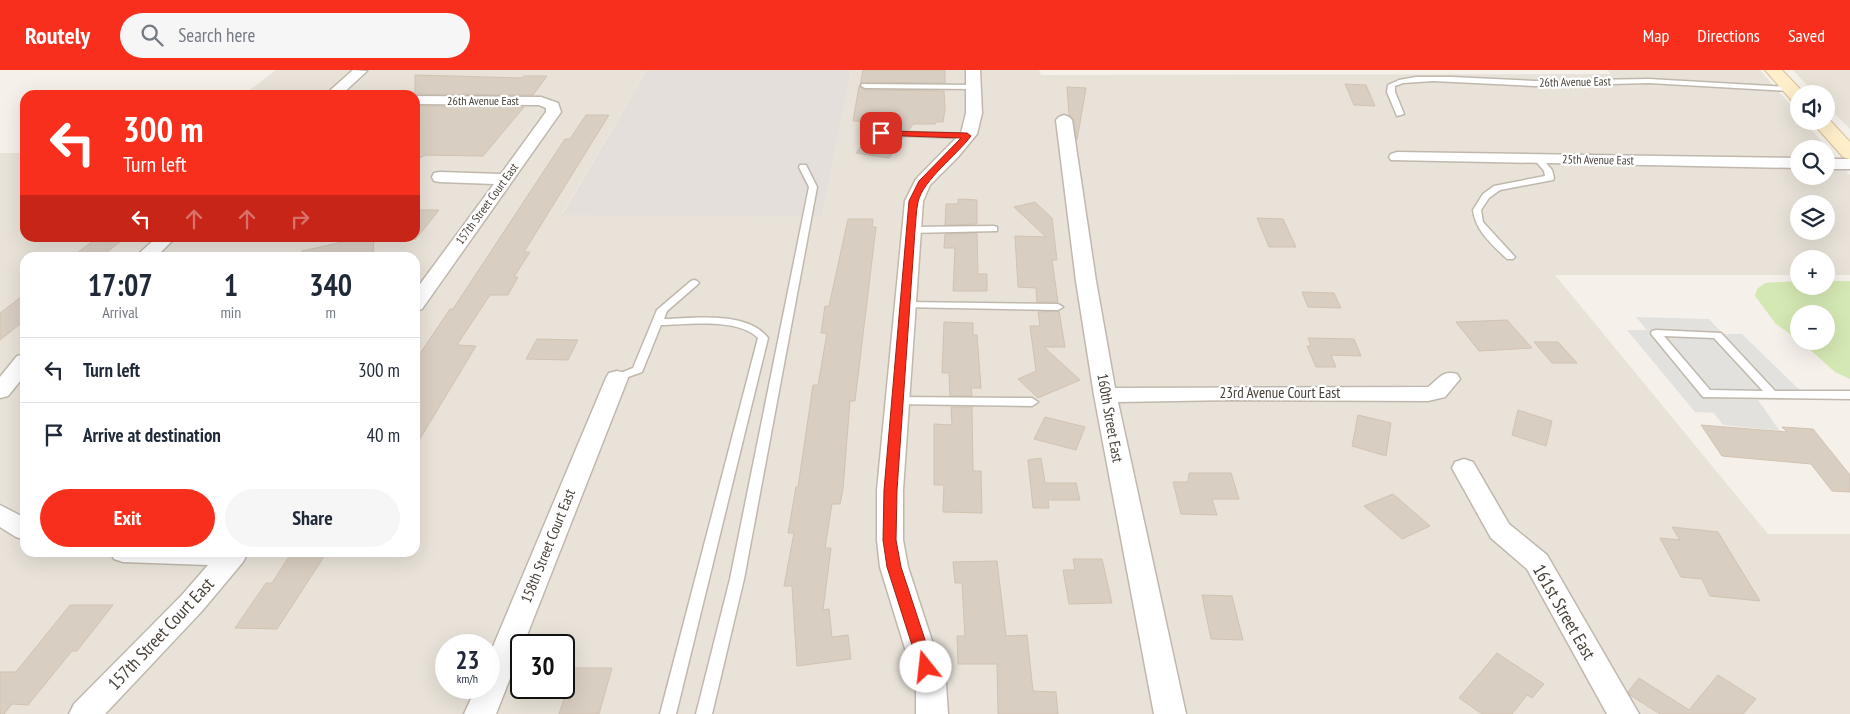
<!DOCTYPE html>
<meta charset="utf-8">
<style>
:root{--surface:#fff;--page:#f6f6f7;--text:#1f2937;--muted:#747a83;--line:#e0e1e3;--accent:#f82f1d}
body{margin:0;font-family:"PT Sans Narrow",sans-serif;background:var(--page);color:var(--text);height:100vh;display:flex;flex-direction:column;font-size:19px;white-space:nowrap}
*{box-sizing:border-box;margin:0}
p{font-size:16px;color:var(--muted)}
.icon{flex:none;width:28px;height:28px;fill:none;stroke:currentColor;stroke-width:2;stroke-linecap:round;stroke-linejoin:round}
.map{position:relative;flex:1;overflow:hidden}
.sheet{position:absolute;left:20px;top:182px;width:400px;height:305px;display:flex;flex-direction:column;background:var(--surface);border-radius:15px;box-shadow:0 5px 20px #0002}
.sheet>*{flex:none}
.guide{position:absolute;left:20px;top:20px;width:400px;height:152px;border-radius:15px;box-shadow:0 5px 20px #0002;background:#f82f1d;color:#fff;overflow:hidden}
.buttons{position:absolute;left:1790px;top:15px;display:grid;gap:10px}
.buttons a{display:grid;place-items:center;width:45px;height:45px;border-radius:50%;background:var(--surface);box-shadow:0 5px 20px #0002;font-size:25px}
.speed{position:absolute;left:435px;top:564px;display:flex;gap:10px;font-size:25px;font-weight:700;text-align:center}
.speed>*{display:grid;place-content:center;width:65px;height:65px;border-radius:50%;background:var(--surface);box-shadow:0 5px 20px #0002;line-height:1}
.speed small{font-size:12px;font-weight:400}
.speed .limit{border:2px solid #111;border-radius:8px;background:#fff;color:#111}
.pin{position:absolute;display:grid;place-items:center;width:42px;height:42px;color:#fff;margin:-21px;border-radius:10px;box-shadow:0 2px 8px #0006}
.me{position:absolute;width:55px;margin:-28px;rotate:344deg;stroke-linejoin:round;filter:drop-shadow(0 0 4px #0008)}
.turn{display:flex;align-items:center;gap:18px;height:105px;padding:0 20px;font-size:22px}
.turn .icon{width:65px;height:65px;stroke-width:2.5}
.turn b{display:block;font-size:35px;line-height:42px}
.lanes{display:flex;align-items:center;height:48px;padding:0 20px;background:#0003;justify-content:center;gap:25px;direction:ltr}
.lanes .off{opacity:.35}
.eta{display:flex;justify-content:space-evenly;align-items:center;height:85px;text-align:center}
.eta b{font-size:30px;font-weight:700;line-height:35px}
.primary-button{display:flex;gap:10px;margin-top:auto;padding:10px 20px}
.primary-button a{flex:1;height:58px;border-radius:30px;background:var(--accent);color:#fff;font-size:20px;font-weight:700;line-height:58px;text-align:center}
.primary-button a+a{background:var(--page);color:var(--text)}
ul{padding:0;list-style:none}
li{display:flex;align-items:center;gap:15px;height:65px;padding:0 20px;border-top:1px solid var(--line)}
li div{flex:1}
li b{display:block;font-size:19px}
li em{font-style:normal}
header{display:flex;align-items:center;gap:30px;box-sizing:border-box;height:70px;padding:0 25px;background:var(--accent);color:#fff}
header strong{font-size:24px}
nav{display:flex;gap:28px;margin-inline-start:auto;font-size:18px}
.search{width:350px;height:45px;background:var(--page);display:flex;align-items:center;gap:12px;box-sizing:border-box;padding:0 18px;border-radius:28px;color:var(--muted);font-size:19px}
.map>svg:first-child{display:block}
</style>
<header>
<strong>Routely</strong>
<div class="search"><svg class="icon" aria-label="search" viewBox="0 0 24 24"><circle cx="10" cy="10" r="6"/><path d="M15 15l6 6"/></svg>Search here</div>
<nav><a>Map</a><a>Directions</a><a>Saved</a></nav>
</header>
<div class="map">
<svg width="1850" height="644" viewBox="0 0 1850 644">
<rect width="100%" height="100%" fill="#f5f0ea"/>
<path fill="#e8e2d8" fill-rule="evenodd" d="M276,0H647L562,144L822,147L851,0H1039L1041,5L1610,4L1608,0H1760L1799,45V51H1804L1850,105V205H1826V189H1799V205H1555L1768,464H1850V644H0V83H25V168H415V25H243ZM1799,79H1826V106H1799ZM1799,134H1826V161H1799ZM25,188H415V482H25ZM446,575H489V618H446ZM521,575H564V618H521Z
M1793,0H1850V59L1826,35V24H1815Z"/>
<path fill="#e4dfdb" d="M647,0H851L822,147L562,145Z"/>
<path fill="#d4e8b3" d="M1799,211V216H1826V211H1850V309L1835,302L1800,271H1826V244H1799V270L1776,254L1755,226L1757,219L1765,213Z"/>
<path fill="#e3e1de" d="M1636,247L1709,249L1723,264H1742L1810,330H1758L1780,361L1723,355L1714,343L1695,342L1627,260H1647Z"/>
<path fill="#d9cec2" stroke="#d1c3b2" d="M863,0H945V13L862,12L860,15Z
M415,5L522,8L524,6H547L533,25L415,24Z
M1345,14L1366,15L1375,36L1354,35Z
M859,16L865,20L944,21L945,39L943,52H936L935,54H913L909,60H877L876,65L878,67L903,68L889,88L856,83L879,52L853,51Z
M1067,17L1086,18L1077,70L1074,50L1069,45Z
M415,36L524,37L483,86L426,85L415,90Z
M586,45H609L524,182H530L514,207H518L508,225H490L457,275L476,276L415,377V291L450,239H453L565,69H570Z
M958,129L977,130V154L945,155L946,134H958Z
M1035,132L1052,148L1057,190H1052L1058,232H1037L1036,218L1018,217L1015,166L1046,167L1014,137Z
M415,140H439L415,170Z
M1257,148L1283,149L1296,177H1269Z
M848,149H873L872,157H876L855,331H850L843,419L840,434H832L825,478H831L823,540L829,539L832,567L848,565L851,589L797,596L792,516H784L794,463H788L796,417H798L813,315H818L827,263H821L825,236H829Z
M977,163L978,204H987V221H953L955,178H944L945,164Z
M97,168H125L104,184L77,183Z
M360,168H374L373,188H303L302,181Z
M1302,222L1334,223L1341,238L1308,237Z
M25,224V250L0,270V243Z
M1059,241L1065,277H1044L1080,310L1038,328L1018,309L1036,301L1030,256H1040L1038,242Z
M1507,250L1532,278L1479,281L1456,252Z
M944,252L973,253V265H977L981,318H971L972,326H950L949,303H942Z
M1308,268L1354,269L1361,286L1331,285L1336,297H1316L1307,276H1311Z
M537,269L578,270L568,290L526,289Z
M1534,272H1558L1577,293H1552Z
M951,337H972L973,401H981L982,443L943,442L944,415H934V354L952,355Z
M1518,340L1552,351L1546,376L1512,365Z
M1358,345L1391,353L1386,386L1352,376Z
M1045,347L1085,357L1076,380L1034,369Z
M1701,355L1787,362L1782,357L1813,359L1850,405V422L1832,421L1811,394L1722,386Z
M1041,388L1045,413H1076L1080,430H1048L1049,438H1033L1028,390Z
M1189,403H1231L1239,429H1212L1217,445L1181,444L1173,412H1188Z
M1393,424L1430,456L1402,469L1364,436Z
M1672,457L1718,462L1760,531L1710,526L1702,509L1681,507L1660,468L1680,470Z
M292,482H327L277,559L235,558L266,513H272Z
M1073,489H1102L1112,533L1069,534L1063,500H1075Z
M997,491L1006,566L1027,565L1033,621L1056,622L1058,644H998L997,594H958L957,566H965L962,513H955L953,492Z
M1202,525L1232,526L1243,570L1211,569Z
M70,535H113L77,581H72L28,635L12,634L4,644H0V602H16Z
M1497,583L1544,614L1532,628L1527,625L1512,644H1482L1459,628Z
M574,598H612L599,644H559Z
M1718,605L1756,629L1743,644H1660L1630,625L1628,622L1639,608L1689,640Z"/>
<g fill="none" stroke-linecap="round" stroke-linejoin="round">
<defs>
<path id="lane" d="M1416,7H1452L1534,11L1649,9L1790,17L1794,19L1790,21L1649,13L1534,16L1433,11L1403,13L1395,16V22L1404,44L1397,46L1387,22L1388,15L1399,10Z
M862,14L974,15L978,17L974,19L865,18L861,16Z
M878,61L967,64L971,66L967,68L881,65H878Z
M1535,87H1541L1552,100L1554,108L1553,110L1500,120L1489,128L1481,140L1483,152L1515,187L1513,189H1507C1492,174 1476,162 1473,140L1483,124L1494,116L1545,106L1544,101L1534,89Z
M800,95H806L817,117L744,509L712,644H696L730,509L809,117L799,97Z
M994,156L997,157V161L910,163L905,160L910,157Z
M694,210L697,211L699,213L697,215L667,241L664,249C694,248 748,241 768,268L676,644H660L758,268C739,248 688,254 661,255L642,302L617,311L611,308L613,306L633,298L657,240L691,211Z
M905,232L1058,234L1063,237L1058,240L901,237L900,235Z
M1656,260L1721,263L1775,321H1850V329L1703,327L1652,265L1651,263L1652,261ZM1664,266L1714,268L1763,321L1710,320Z
M897,327L1032,328L1038,332L1032,336L893,334L891,331L893,328Z"/>
<path id="street" d="M353,0L367,1L341,25H325Z
M966,0H980L982,43L977,64L958,87L930,115L923,131L903,420V470L908,497L946,614L948,644H916V614L880,497L877,470V420L905,131L916,109L961,63L966,43Z
M415,26L541,27L558,33L561,42L422,239L415,241V221L494,114L440,112L434,111L432,107L434,103L440,102L501,104L546,42V38L539,35L415,34Z
M1064,45L1069,47L1072,50L1096,211L1115,318L1428,317C1439,309 1442,300 1457,304L1460,309L1445,327L1428,331L1233,330L1118,332L1186,644H1154L1094,325L1076,211L1056,50L1059,47Z
M1397,82L1799,88V98L1391,90L1389,87L1391,84Z
M1826,89H1850V99H1826Z
M156,168H175L155,188H134Z
M25,284V305L8,326L0,328V307L17,286Z
M617,301L625,303L628,308L496,644H464L476,618H489V586L606,308L609,303Z
M1464,389L1473,392L1509,454L1547,485L1639,644H1607L1527,499L1491,468L1452,398L1455,392Z
M0,435L25,448V470L16,467L0,457Z
M110,482H248L243,492L202,541L105,644H69L74,634L182,525L208,495L123,492L114,489Z"/>
<path id="secondary" d="M1765,0H1782L1805,24H1799V33L1793,32Z
M1827,47L1850,72V89L1843,87L1811,51H1826Z"/>
</defs>
<use href="#lane" stroke="#c0b8ac" stroke-width="3"/>
<use href="#street" stroke="#c0b8ac" stroke-width="3"/>
<use href="#secondary" stroke="#d4c19a" stroke-width="2"/>
<use href="#lane" fill="#fff" fill-rule="evenodd"/>
<use href="#street" fill="#fff" fill-rule="evenodd"/>
<use href="#secondary" fill="#feeeca" fill-rule="evenodd"/>
</g>
<path fill="#f82f1d" stroke="#a11f13" d="M881,61L967,63L971,66C957,85 923,110 918,132C916,141 916,151 915,160L897,420L896,470L901,497L934,597L931,602L926,603L921,602L919,597L887,497L883,470L884,420L909,131L919,111L961,68L879,65L877,63Z"/>
<g text-anchor="middle" stroke-width="4.5" stroke-linejoin="round" paint-order="stroke">
<g font-size="12" fill="#484138" stroke="#fff">
<text transform="translate(1575 12) rotate(-1)" y="4">26th Avenue East</text>
<text x="483" y="35">26th Avenue East</text>
<text transform="translate(1598 90) rotate(1)" y="4">25th Avenue East</text>
<text transform="translate(487 134) rotate(-54)" y="4">157th Street Court East</text>
</g>
<g font-size="15" fill="#484138" stroke="#fff">
<text x="1280" y="328">23rd Avenue Court East</text>
<text transform="translate(1110 348) rotate(80)" y="5">160th Street East</text>
<text transform="translate(548 476) rotate(-68)" y="5">158th Street Court East</text>
</g>
<g font-size="18" fill="#484138" stroke="#fff">
<text transform="translate(1564 542) rotate(60)" y="6">161st Street East</text>
<text transform="translate(161 564) rotate(-47)" y="6">157th Street Court East</text>
</g>
</g>
</svg>
<div class="buttons">
<a><svg class="icon" aria-label="sound" viewBox="0 0 24 24"><path d="M4 9h4l5-4v14l-5-4H4zM17 9q2 3 0 6"/></svg></a>
<a><svg class="icon" aria-label="search" viewBox="0 0 24 24"><circle cx="10" cy="10" r="6"/><path d="M15 15l6 6"/></svg></a>
<a><svg class="icon" aria-label="layers" viewBox="0 0 24 24"><path d="M12 4l9 5-9 5-9-5zM3 14l9 5 9-5"/></svg></a>
<a>+</a>
<a>−</a>
</div>
<div class="speed"><div>23<small>km/h</small></div><div class="limit">30</div></div>
<div class="pin" style="left:881px;top:63px;background:#d93025"><svg class="icon" aria-label="arrive" viewBox="0 0 24 24"><path d="M6 21V4h12l-3 4 3 4H6"/></svg></div>
<svg class="me" style="left:926px;top:597px" viewBox="-20 -20 40 40"><circle r="19" fill="#fff"/><path d="M0-13L10 11 0 6-10 11z" fill="#f82f1d"/></svg>
<div class="guide">
<div class="turn"><svg class="icon" aria-label="left" viewBox="0 0 24 24"><path d="M17 20v-9H6M10 6l-5 5 5 5"/></svg><div><b>300 m</b>Turn left</div></div>
<div class="lanes"><svg class="icon" aria-label="left" viewBox="0 0 24 24"><path d="M17 20v-9H6M10 6l-5 5 5 5"/></svg><svg class="icon off" aria-label="ahead" viewBox="0 0 24 24"><path d="M12 20V5M6 11l6-6 6 6"/></svg><svg class="icon off" aria-label="ahead" viewBox="0 0 24 24"><path d="M12 20V5M6 11l6-6 6 6"/></svg><svg class="icon off" aria-label="right" viewBox="0 0 24 24"><path d="M7 20v-9h11M14 6l5 5-5 5"/></svg></div>
</div>
<section class="sheet">
<div class="eta">
<div><b>17:07</b><p>Arrival</p></div>
<div><b>1</b><p>min</p></div>
<div><b>340</b><p>m</p></div>
</div>
<ul>
<li><svg class="icon" aria-label="left" viewBox="0 0 24 24"><path d="M17 20v-9H6M10 6l-5 5 5 5"/></svg><div><b>Turn left</b></div><em>300 m</em></li>
<li><svg class="icon" aria-label="arrive" viewBox="0 0 24 24"><path d="M6 21V4h12l-3 4 3 4H6"/></svg><div><b>Arrive at destination</b></div><em>40 m</em></li>
</ul>
<div class="primary-button"><a>Exit</a><a>Share</a></div>
</section>
</div>
